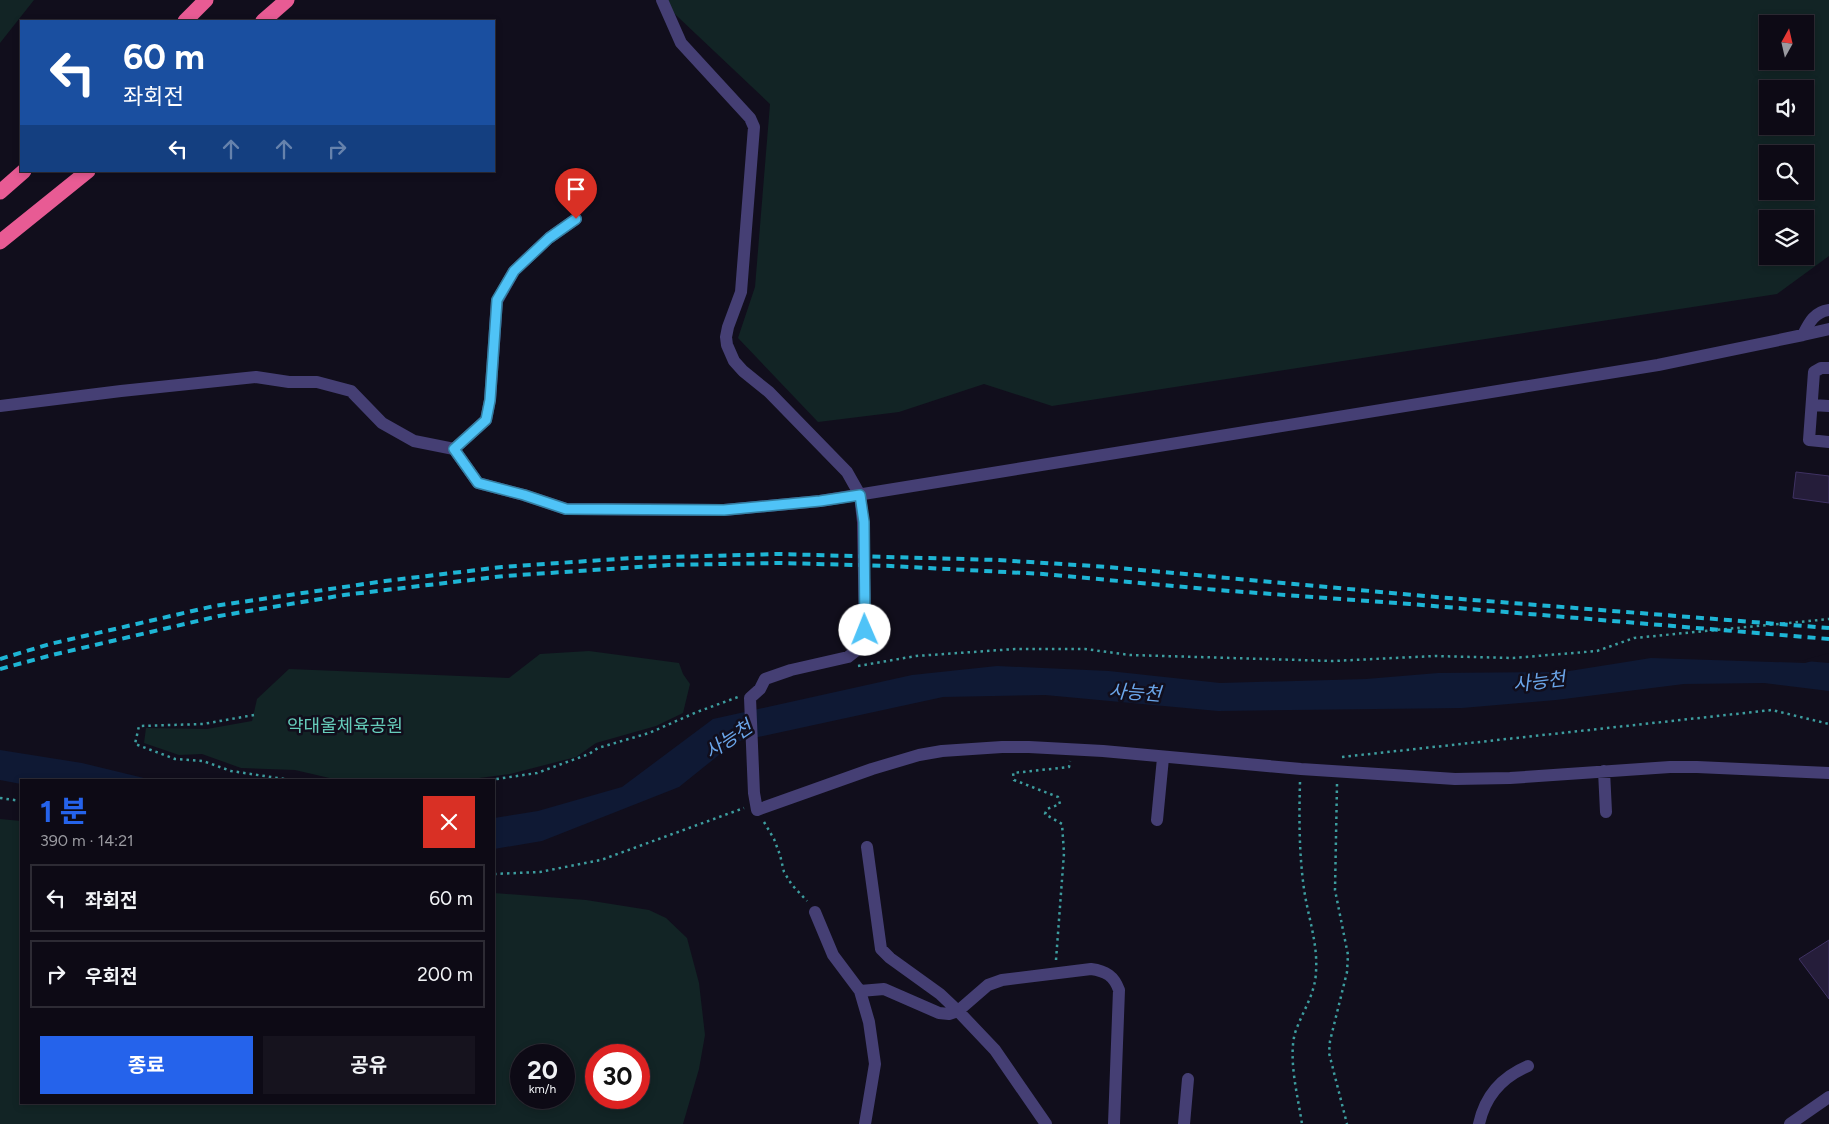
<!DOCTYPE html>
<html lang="ko">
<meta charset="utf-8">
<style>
:root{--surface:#0d0a15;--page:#16131e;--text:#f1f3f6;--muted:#9a9aa0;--line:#2d2b34;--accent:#2563eb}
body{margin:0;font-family:Figtree,"Noto Sans KR",sans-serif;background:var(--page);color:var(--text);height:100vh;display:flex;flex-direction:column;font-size:19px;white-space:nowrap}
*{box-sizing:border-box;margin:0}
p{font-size:16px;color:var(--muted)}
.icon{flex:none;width:28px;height:28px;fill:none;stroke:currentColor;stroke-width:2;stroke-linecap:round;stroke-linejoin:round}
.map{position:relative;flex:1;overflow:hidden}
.side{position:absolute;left:20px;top:779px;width:475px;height:325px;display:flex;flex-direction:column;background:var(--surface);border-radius:0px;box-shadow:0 2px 8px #0003,0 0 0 1px var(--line)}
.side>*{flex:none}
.top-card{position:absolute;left:20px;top:20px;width:475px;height:152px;border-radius:0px;box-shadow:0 2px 8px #0003,0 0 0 1px var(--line);background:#1a4fa0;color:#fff;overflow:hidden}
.needle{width:32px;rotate:8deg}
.tools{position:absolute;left:1759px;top:15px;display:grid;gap:10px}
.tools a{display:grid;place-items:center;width:55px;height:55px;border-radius:0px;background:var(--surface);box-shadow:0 2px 8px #0003,0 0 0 1px var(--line);font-size:25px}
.speed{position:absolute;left:510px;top:1044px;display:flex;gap:10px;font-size:25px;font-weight:700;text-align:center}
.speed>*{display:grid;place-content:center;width:65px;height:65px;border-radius:50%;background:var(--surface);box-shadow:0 2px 8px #0003,0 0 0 1px var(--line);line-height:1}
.speed small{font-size:12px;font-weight:400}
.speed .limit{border:8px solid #d22;background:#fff;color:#111}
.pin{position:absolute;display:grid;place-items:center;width:42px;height:42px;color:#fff;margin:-51px -21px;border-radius:50% 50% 50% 0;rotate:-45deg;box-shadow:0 0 5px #0007}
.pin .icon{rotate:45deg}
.me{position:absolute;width:55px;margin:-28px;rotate:359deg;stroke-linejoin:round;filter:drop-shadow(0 0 4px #0008)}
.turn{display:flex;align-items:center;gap:18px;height:105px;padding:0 20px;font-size:22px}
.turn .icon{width:65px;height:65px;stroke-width:2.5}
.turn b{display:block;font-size:35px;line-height:42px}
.lanes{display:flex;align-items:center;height:48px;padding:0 20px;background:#0003;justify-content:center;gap:25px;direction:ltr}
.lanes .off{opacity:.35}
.round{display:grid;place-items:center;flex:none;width:52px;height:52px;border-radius:0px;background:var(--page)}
.headline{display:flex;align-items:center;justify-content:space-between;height:85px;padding:0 20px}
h1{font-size:30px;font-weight:700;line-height:38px;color:var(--accent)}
.cta{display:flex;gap:10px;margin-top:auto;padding:10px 20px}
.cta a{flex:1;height:58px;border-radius:0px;background:var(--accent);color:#fff;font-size:20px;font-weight:700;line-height:58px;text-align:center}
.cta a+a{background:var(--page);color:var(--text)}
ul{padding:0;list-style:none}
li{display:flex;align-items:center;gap:15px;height:68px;margin:0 10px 8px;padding:0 10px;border:2px solid var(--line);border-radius:0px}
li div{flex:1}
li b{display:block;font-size:19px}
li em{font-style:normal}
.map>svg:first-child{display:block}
</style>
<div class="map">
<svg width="1829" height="1124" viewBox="0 0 1829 1124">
<rect width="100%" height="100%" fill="#110e1c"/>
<path fill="#122425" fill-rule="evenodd" d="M0,0H34L0,43Z
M660,0H1829V256L1777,294L1052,406L984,384L899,412L818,422L738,338L755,287L770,104ZM1768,24H1805V61H1768ZM1768,89H1805V126H1768ZM1768,154H1805V191H1768ZM1768,219H1805V256H1768Z
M589,651L679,663L683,674L690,684L683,713L656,726L596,743L576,757L510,774L464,780H338L295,770L241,768L202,754L179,755L144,743L146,728L207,729L252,721L257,699L289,669L509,678L540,654Z
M0,819L21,821V1102H494V893L586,900L649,910L666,918L687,938L699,983L705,1035L699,1069L683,1124H0ZM521,1055H564V1098H521ZM596,1055H639V1098H596Z"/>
<path fill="#0f1934" d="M1829,656V691L1764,683L1684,684L1556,700L1462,708L1218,711L1045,695L943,697L735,742L679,787L542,841L494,849V818L538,811L622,787L713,719L912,675L997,666L1109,671L1220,683L1366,679L1438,673L1563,672L1651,658L1805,663Z
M0,750L82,763L152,780H21V784L0,780Z"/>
<path fill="#110e1c" d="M1829,653V663L1794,660H1804Z"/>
<path fill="#251d3a" stroke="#3f3263" d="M1796,472L1829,476V503L1793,498Z
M1829,940V999L1799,959Z"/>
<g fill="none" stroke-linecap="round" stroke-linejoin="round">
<path stroke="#3d9d9f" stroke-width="2.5" stroke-dasharray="2.5 4" stroke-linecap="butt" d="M858,666L916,656L1015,649H1085L1130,655L1333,661L1435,656L1513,658L1597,651L1634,638L1829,619
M254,715L203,724L139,726L135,744L175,759L203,761L231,771L291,780
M1342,757L1772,710L1829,724
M490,780L537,773L589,754L598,748L649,733L697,712L738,697
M1300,782C1299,818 1299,853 1304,889C1308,917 1318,943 1316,972C1315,995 1302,1012 1295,1033C1288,1059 1298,1097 1302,1124
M1337,784L1335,890L1348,955L1347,972L1330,1041L1329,1053L1347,1124
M0,798L21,801
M764,822L774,839L780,855L784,872L792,885L807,901
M494,874L540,872L601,860L744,808
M1056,960L1064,853L1062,824L1045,814L1047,809L1060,804L1058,797L1014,780L1013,773L1069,767L1070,761"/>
<path stroke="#453f74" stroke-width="12" d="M662,0L681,43L750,118L754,127L741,292L728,327L726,337L727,345L734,361L743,371L769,392L847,472L860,495L863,522L865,630L862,646L848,657L791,670L765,679L760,689L750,698L754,793L757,810L872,769L919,755L942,751L1002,747H1029L1103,751L1301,769L1455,779L1510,778L1670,767H1697L1829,773
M1803,335C1809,323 1814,312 1829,310
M1829,368H1821L1814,372L1809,440L1829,442
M1812,405L1829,406
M0,406L121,391L256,377L289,382H317L351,391L382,423L414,441L454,449L478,483L524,495L566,509L724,510L820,501L1658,365L1803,335L1829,329
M454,449L486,420L490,400L497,301L514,271L549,238L576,219
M1604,771L1606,812
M1157,820L1163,758
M867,847L881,949L890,958L940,994L958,1011L995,1050L1046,1124
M815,912L833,955L860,991L884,989L939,1013L949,1014L958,1011L988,985L1002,980L1091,969C1106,971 1114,976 1119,990L1114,1124
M860,991L869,1022L875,1064L865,1124
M1184,1124L1188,1079
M1479,1124C1485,1096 1502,1077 1528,1066
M1790,1124L1829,1097"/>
<path stroke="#e85b94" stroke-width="15" d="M185,21L206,0
M263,21L287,0
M0,192L24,171
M0,242L88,171"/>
<path stroke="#1eb5d5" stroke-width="4" stroke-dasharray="8 6" stroke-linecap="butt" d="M0,659L50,644L214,606L385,581L502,567L631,558L779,554L998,560L1108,567L1436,597L1829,628
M0,669L52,655L219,616L344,595L504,576L669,565L781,563L891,566L1043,574L1217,590L1410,604L1829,639"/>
</g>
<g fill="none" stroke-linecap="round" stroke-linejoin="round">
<defs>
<path id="route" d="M576,219L549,238L514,271L497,300L490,400L486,420L454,449L478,483L524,495L566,509L724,510L820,501L860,495L864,522L865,630"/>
</defs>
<use href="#route" stroke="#337fa1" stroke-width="12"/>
<use href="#route" stroke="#4fc3f7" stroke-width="9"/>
</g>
<g text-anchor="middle" stroke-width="5" stroke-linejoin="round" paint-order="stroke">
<g font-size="18" fill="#66cdbb" stroke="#110e1c">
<text x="345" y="732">약대울체육공원</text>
</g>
<g font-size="19" font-style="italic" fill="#6ba6ea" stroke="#110e1c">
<text transform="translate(1539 681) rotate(-7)" y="7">사능천</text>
<text transform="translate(1135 692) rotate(4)" y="7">사능천</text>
<text transform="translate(728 739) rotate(-34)" y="7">사능천</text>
</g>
</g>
</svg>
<div class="tools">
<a><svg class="needle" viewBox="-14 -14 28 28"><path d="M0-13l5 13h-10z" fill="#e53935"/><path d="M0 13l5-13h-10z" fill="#9a9aa0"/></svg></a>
<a><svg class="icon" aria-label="sound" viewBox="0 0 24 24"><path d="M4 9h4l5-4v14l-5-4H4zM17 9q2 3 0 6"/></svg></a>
<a><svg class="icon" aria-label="search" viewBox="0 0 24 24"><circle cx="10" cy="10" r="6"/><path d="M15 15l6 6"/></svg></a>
<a><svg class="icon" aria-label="layers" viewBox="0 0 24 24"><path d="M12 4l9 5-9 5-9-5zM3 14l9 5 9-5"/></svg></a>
</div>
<div class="speed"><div>20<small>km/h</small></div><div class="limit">30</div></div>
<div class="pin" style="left:576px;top:219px;background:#d93025"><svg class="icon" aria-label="arrive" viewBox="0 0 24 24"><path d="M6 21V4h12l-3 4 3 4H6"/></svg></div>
<svg class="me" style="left:865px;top:630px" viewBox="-20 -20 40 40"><circle r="19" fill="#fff"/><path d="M0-13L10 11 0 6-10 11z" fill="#4fc3f7"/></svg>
<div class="top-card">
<div class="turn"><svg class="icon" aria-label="left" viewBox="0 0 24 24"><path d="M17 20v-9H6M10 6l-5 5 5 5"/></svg><div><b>60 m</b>좌회전</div></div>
<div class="lanes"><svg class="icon" aria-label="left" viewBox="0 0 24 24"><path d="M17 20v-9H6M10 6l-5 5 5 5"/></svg><svg class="icon off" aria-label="ahead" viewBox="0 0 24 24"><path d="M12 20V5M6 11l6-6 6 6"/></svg><svg class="icon off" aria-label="ahead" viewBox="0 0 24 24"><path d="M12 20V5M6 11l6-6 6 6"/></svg><svg class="icon off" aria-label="right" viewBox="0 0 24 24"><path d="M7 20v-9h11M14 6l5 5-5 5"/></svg></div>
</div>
<section class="side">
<div class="headline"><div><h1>1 분</h1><p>390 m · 14:21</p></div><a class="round" style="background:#d93025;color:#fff"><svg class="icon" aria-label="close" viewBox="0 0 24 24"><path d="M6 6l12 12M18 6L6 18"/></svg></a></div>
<ul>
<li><svg class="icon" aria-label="left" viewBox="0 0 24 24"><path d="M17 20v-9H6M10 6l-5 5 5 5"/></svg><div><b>좌회전</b></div><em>60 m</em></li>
<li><svg class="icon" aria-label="right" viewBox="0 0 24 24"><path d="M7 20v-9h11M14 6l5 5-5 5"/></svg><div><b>우회전</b></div><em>200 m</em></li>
</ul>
<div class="cta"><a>종료</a><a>공유</a></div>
</section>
</div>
